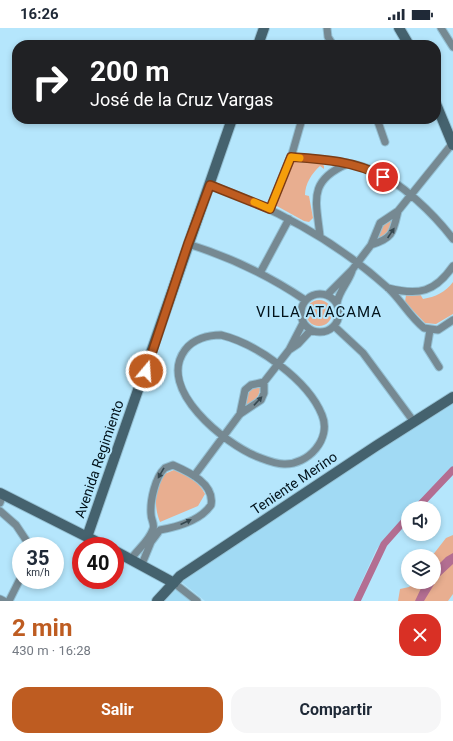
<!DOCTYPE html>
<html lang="es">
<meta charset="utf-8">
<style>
:root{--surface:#fff;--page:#f6f6f7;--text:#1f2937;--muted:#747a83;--accent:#be5c21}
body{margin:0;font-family:Roboto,sans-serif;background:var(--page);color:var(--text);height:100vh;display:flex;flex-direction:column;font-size:15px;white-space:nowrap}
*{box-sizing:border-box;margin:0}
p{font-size:13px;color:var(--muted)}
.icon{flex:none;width:22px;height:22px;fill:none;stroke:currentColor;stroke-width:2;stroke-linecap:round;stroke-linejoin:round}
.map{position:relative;height:573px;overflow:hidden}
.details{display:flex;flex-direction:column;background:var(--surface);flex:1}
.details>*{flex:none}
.top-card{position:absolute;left:12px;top:12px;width:429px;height:84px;border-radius:16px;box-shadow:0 2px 6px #0003;background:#202124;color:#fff;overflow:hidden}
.tools{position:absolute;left:401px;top:473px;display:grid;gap:8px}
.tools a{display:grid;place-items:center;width:40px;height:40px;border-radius:50%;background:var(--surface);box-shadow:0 2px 6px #0003;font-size:20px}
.speed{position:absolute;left:12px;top:509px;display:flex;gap:8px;font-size:20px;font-weight:700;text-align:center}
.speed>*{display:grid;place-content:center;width:52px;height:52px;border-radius:50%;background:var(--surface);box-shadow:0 2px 6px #0003;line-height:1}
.speed small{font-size:10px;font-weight:400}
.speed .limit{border:6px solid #d22;background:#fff;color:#111}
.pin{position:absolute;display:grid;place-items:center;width:34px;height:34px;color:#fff;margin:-17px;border:2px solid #fff;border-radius:50%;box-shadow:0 1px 4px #0007}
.me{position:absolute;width:44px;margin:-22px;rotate:18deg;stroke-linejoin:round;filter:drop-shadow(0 0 3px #0008)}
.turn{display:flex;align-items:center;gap:14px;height:84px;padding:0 12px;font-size:18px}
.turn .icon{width:52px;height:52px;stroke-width:2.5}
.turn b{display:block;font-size:28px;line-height:34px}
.round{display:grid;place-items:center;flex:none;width:42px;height:42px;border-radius:16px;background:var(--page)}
.headline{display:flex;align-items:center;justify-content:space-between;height:68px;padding:0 12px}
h1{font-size:24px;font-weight:700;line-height:30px;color:var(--accent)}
.button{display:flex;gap:8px;margin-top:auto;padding:8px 12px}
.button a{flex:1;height:46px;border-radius:16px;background:var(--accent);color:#fff;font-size:16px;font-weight:700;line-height:46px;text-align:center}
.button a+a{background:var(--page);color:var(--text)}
.status{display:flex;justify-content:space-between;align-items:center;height:28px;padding:0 20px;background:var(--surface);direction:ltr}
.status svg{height:11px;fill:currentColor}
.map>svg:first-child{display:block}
</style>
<div class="status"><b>16:26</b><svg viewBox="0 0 49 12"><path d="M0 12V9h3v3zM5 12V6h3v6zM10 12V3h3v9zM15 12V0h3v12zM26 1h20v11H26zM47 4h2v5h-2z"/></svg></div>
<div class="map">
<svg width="453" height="573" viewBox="0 0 453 573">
<rect width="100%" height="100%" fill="#b5e6fc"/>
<path fill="#a1daf4" d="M453,372V440L414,480H408V487L383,513L376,522L353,573H205L179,552Z
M177,560L192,573H165Z"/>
<path fill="#e8ae90" d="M293,133L321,134L324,138V141L320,138C312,145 305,156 305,167L309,168L313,190L309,194L304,193L275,177Z
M395,188C393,201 386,208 375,213C378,201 383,193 395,188Z
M453,254V286L436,296L425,295L405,274L406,267L420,266L423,271C435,269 446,264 453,254Z
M306 285a13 13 0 1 1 26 0a13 13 0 1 1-26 0Z
M254,358H260C261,369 252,375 244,380L246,368Z
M174,442C187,448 199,453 205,466L198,478L160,494C153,476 156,464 162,447Z
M453,507V566L448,573H398L400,561L409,559L414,554H434V528H432L446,510Z"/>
<path fill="#b36e92" d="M453,525V536L438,550L424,573H415L424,554H434V541L446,529Z"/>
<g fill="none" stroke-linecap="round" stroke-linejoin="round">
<path stroke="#b36e92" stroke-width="7" d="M417,480L453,442
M357,573L384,516L408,489"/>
<defs>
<path id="street" d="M327,0L328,9L333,17
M441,0L453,19
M377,91L385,114
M291,129C317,131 347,132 372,142C401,154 434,186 453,211
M210,157C275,180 336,213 388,260C401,272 410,289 424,300L438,302L453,292
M270,181L292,126L302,91
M320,208C316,172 308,153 347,136
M188,216C230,229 268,247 305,272
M371,217C393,210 393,205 398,183
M260,245L289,191
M388,260C419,268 435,264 453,238
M301 285a19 19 0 1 1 38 0a19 19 0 1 1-38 0Z
M327,267L352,242L371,217L380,195L398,183L452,116
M337,275C339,263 348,255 352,243
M334,298L363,325L414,394
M430,302L427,320L439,339
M221,307C257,316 308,352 322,387C332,411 308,437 284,436C275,436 266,432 258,429C225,416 156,361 185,322C193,311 208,307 221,307Z
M289,322L303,295
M240,386L245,362L251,357L264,354L289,322L298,316L311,302
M194,448L240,386L261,372L264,365V354
M0,475L1,472
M0,483L16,497L30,518
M131,531C138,521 149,513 153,501C155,496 151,492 151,486C150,473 155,449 165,440L173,437C189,444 215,456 211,477C201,492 177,499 160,502L151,514L142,536
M34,552L38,554
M174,555L197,573
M0,571L4,573
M9,573L21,549"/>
<path id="secondary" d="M399,0L409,17
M258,17L264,0
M436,76L453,117
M0,465L105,518
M87,509L232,91
M115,523L174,555
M157,573L180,548L376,418L453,369"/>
</defs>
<use href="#street" stroke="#95c0d3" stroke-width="9"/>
<use href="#secondary" stroke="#95c0d3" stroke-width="12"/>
<use href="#street" stroke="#768992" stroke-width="7"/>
<use href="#secondary" stroke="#45626e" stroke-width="10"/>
</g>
<defs><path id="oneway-solid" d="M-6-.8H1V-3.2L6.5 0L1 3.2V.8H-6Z"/></defs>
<g fill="#364850">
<use href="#oneway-solid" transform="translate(391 205) rotate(-56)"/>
<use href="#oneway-solid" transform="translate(258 373) rotate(-47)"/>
<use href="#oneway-solid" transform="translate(161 445) rotate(120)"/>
<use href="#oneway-solid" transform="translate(186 494) rotate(-25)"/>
</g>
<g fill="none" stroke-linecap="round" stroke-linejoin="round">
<defs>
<path id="route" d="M146,343L188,216L210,157L270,181L291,129C321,131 356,133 383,149"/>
</defs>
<use href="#route" stroke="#7c3c15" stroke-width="10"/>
<use href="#route" stroke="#be5c21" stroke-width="7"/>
<path stroke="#f59e0b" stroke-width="7" d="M254,174L270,181L291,129L300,130"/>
</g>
<g text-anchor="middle" stroke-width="4" stroke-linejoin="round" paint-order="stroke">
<g font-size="14" fill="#02121a" stroke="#b5e6fc">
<text transform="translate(99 431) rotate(-71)" y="5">Avenida Regimiento</text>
<text transform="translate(294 455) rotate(-34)" y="5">Teniente Merino</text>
</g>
<g font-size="15" letter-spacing="1" fill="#02121a" stroke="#b5e6fc">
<text x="319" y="289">VILLA ATACAMA</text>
</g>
</g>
</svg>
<div class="tools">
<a><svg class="icon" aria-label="sound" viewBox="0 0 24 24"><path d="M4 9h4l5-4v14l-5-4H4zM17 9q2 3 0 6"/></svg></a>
<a><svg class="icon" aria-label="layers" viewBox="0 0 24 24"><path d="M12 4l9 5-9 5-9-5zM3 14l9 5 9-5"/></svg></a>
</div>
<div class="speed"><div>35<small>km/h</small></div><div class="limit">40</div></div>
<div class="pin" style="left:383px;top:149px;background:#d93025"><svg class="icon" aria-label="arrive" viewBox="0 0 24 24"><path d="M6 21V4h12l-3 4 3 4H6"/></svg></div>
<svg class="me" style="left:146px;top:343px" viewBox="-20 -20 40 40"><circle r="17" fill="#be5c21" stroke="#fff" stroke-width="3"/><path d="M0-11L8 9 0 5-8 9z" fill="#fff"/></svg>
<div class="top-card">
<div class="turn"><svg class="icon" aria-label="right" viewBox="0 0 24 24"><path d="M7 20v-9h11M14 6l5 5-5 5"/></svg><div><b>200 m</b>José de la Cruz Vargas</div></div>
</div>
</div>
<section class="details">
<div class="headline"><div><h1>2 min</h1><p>430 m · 16:28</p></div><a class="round" style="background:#d93025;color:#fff"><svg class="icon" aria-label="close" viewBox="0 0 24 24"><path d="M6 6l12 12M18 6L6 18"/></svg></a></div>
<div class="button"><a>Salir</a><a>Compartir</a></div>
</section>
